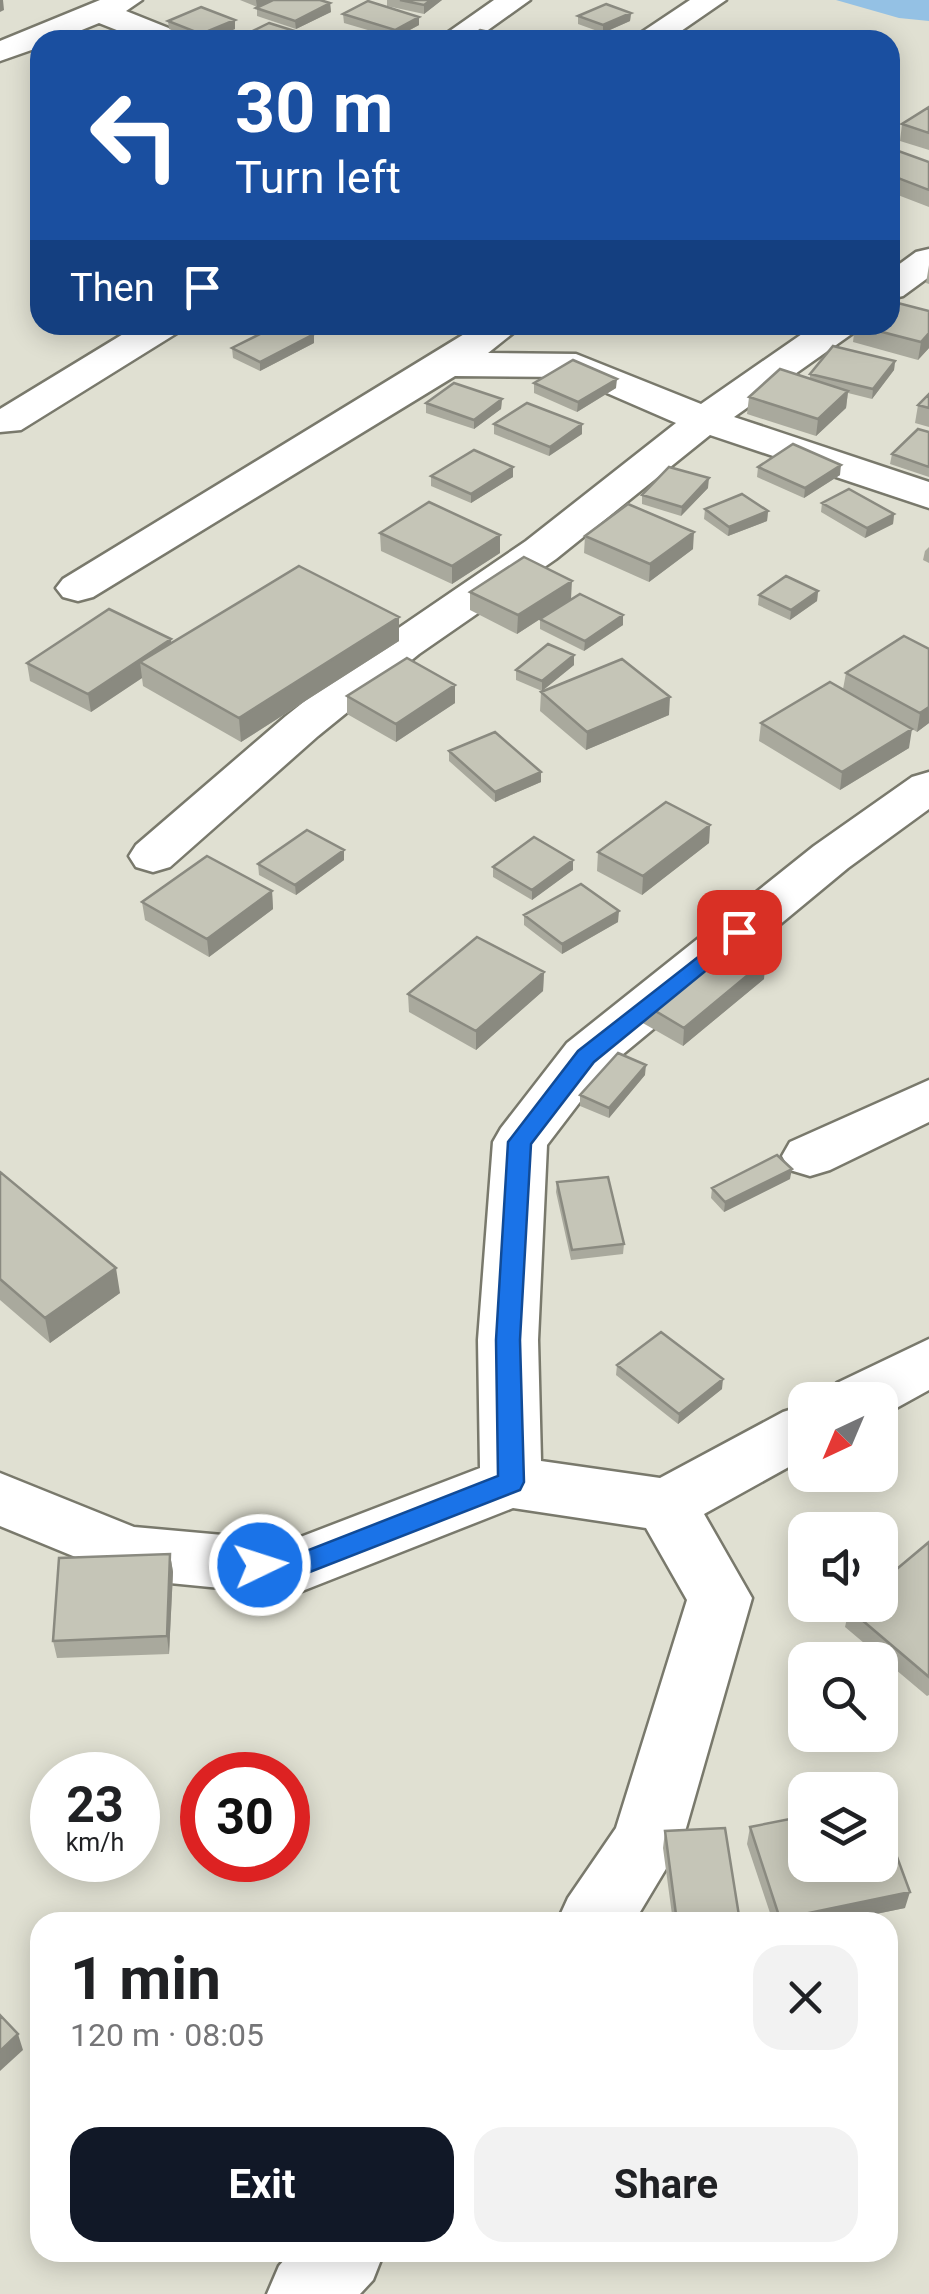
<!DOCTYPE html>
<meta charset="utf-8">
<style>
:root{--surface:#fff;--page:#f2f2f2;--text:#202124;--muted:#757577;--accent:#111827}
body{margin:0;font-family:Roboto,sans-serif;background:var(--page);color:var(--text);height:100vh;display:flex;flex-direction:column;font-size:38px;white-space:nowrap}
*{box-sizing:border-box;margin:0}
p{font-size:32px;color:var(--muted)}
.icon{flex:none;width:55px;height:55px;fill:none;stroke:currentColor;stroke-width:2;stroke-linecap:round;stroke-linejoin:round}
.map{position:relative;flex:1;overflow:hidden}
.drawer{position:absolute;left:30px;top:1912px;width:868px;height:350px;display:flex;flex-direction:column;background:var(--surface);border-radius:30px;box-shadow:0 5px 25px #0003}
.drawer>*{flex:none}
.hud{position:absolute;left:30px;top:30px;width:870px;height:305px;border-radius:30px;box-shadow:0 5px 25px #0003;background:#1a4fa0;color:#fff;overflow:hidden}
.needle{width:65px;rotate:224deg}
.buttons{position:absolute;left:788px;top:1382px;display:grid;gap:20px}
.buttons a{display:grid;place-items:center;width:110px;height:110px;border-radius:20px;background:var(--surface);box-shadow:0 5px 25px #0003;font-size:50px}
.speed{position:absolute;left:30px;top:1752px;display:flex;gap:20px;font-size:50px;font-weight:700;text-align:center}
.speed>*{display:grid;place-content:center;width:130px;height:130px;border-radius:50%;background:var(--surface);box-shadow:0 5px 25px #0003;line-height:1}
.speed small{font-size:25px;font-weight:400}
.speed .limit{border:15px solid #d22;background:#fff;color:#111}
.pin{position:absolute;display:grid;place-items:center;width:85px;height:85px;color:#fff;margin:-42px;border-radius:20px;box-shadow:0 5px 15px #0006}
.me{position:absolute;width:110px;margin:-55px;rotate:86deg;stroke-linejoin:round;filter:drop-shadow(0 0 8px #0008)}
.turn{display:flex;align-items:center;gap:35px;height:210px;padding:0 40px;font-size:45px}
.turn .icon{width:130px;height:130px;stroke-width:2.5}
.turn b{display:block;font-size:70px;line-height:85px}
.then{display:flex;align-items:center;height:95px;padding:0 40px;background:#0003;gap:20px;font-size:38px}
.round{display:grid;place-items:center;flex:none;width:105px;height:105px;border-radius:30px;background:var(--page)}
.head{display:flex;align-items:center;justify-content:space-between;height:170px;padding:0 40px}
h1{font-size:60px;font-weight:700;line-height:75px}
.button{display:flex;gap:20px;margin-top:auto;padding:20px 40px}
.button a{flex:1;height:115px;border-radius:30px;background:var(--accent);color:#fff;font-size:40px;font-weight:700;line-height:115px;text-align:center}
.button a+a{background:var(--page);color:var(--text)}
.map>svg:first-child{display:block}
</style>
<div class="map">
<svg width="929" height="2294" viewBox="0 0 929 2294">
<rect width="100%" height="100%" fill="#e0e0d2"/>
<path fill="#94c1e4" d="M836,0H929V21L899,18Z"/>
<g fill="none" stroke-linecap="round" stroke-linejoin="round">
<defs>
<path id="minor" d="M100,0H142L126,11L181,33L186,40H142L99,23L57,40H40V47L0,61V41Z
M494,0H530L474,40H437Z
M690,0H726L668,40H630Z
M929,249V277L903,296L890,299V271L916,252Z
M138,325H183L177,333L21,430L0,432V409Z
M479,325H523L488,353L576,354L701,404L815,325H859L853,333L734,417L929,482V508L710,435L556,559L419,654L318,736L170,867L153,872L136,867L129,856L136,845L286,716L387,636L526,541L676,423L570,377L455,376L93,597L78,601L63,597L56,588L63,579Z
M929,772V809L848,868L605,1069L547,1145L538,1340L541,1461L660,1478L783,1412L805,1405V1458L704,1514L752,1598L682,1842L634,1922H557L568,1898L616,1828L687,1600L646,1528L513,1508L292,1595L129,1579L0,1526V1473L134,1527L290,1541L480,1468L478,1340L493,1142L501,1128L567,1043L814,846L912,777Z
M929,1080V1122L830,1170L810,1176L790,1170L782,1156L790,1142Z
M929,1339V1390L880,1417V1400H828L837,1383Z
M291,2252H384L373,2280L360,2294H267L279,2266Z"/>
</defs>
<use href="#minor" stroke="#79796c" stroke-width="5"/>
<use href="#minor" fill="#fff" fill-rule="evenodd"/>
</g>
<path fill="#a9a99d" d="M240,0H320L330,3L331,12L296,29L257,16V7Z
M387,0H442L424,14L387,6Z
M631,13L630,21L603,33L578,24V16Z
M343,14L419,17V25L395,38L344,23Z
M235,20V29L208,40H196L169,29L168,21Z
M929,107V150L900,141L902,124Z
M890,148L929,162V207L890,192Z
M929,265V284L926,283Z
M929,311V348L918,360L853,342L855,325Z
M576,325H619L611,335L576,327Z
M314,343L260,371L233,358L232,348Z
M895,361L894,370L872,399L848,393L846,408L816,436L747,414L749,397L810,379V374Z
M534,383L616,388L577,412L534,393Z
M929,394V427L915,423L918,405Z
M502,399L501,409L474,429L426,413V403Z
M494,424H582V434L549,456L494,434Z
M929,432V477L890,464L892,454Z
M758,467L840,475L804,498L757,477Z
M431,476L513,477L471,503L431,486Z
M708,488L681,516L642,504V495Z
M822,503L894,514L893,524L865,538L821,512Z
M705,509L768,511L767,521L728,536L704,519Z
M380,533L500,553L452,584L381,551Z
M585,536L693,549L649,582L584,553Z
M929,547V563L923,560L925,551Z
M818,591L817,601L790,620L758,605L759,595Z
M470,592L571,599L517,634L470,610Z
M623,615V625L584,651L540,629V619Z
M904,636L929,723L917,732L909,727V748L840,790L759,741L761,723L843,689L846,673Z
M171,639V643L399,641L241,742L143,686L142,678L91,712L30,681L27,663Z
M574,655V665L542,691L516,680V670Z
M541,692L669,715L586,750L540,711Z
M347,696L455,703L396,742L347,714Z
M449,751L541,782L495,802L449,761Z
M710,825L709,843L642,895L597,871L598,852Z
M344,850V860L296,895L259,875L258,864Z
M573,860V870L532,900L493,877V867Z
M272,891L273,909L209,957L145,920L142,902Z
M524,915L618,922L562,954L524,925Z
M544,972L543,991L476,1050L409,1012L408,994Z
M764,979L683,1046L641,1022L642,1003Z
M645,1075L609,1118L580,1106V1095Z
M0,1172L120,1293L50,1343L0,1300Z
M790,1179L724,1212L711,1198L712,1188Z
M557,1182L624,1244L623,1254L571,1260L556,1192Z
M617,1365L722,1389L678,1424L616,1375Z
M929,1542V1695L927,1696L845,1627L849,1609Z
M170,1554L173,1572L169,1654L57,1658L53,1641Z
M750,1827L905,1908L837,1922H773L747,1844Z
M665,1831L740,1922H673L663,1848Z"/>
<path fill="#8a8a80" d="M0,0H3L4,10L0,12Z
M256,0H275L257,7Z
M431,0H442L424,14V5Z
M330,3L331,12L296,29L295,21Z
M631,13L630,21L603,33V25Z
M419,17V25L395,38V30Z
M235,20V29L208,40H202L201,34Z
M298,32L299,40H283Z
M611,325H619L611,335Z
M929,333V348L918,360L921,342Z
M314,334V343L260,371V362Z
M895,361L894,370L872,399L873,389Z
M617,379L616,388L577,412L578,402Z
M848,391L846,408L816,436L818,419Z
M502,399L501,409L474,429V420Z
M582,424V434L549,456L550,447Z
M841,465L840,475L804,498L805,488Z
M513,467V477L471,503V494Z
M709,478L708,488L681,516L682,507Z
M768,511L767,521L728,536L729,527Z
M894,514L893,524L865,538L867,528Z
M694,532L693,549L649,582L650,564Z
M500,535V553L452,584V566Z
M572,581L571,599L517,634L518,615Z
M818,591L817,601L790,620L791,610Z
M623,615V625L584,651L585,641Z
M399,617V641L241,742L239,718Z
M171,639L172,657L140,662L142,678L91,712L88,694Z
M574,655V665L542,691V681Z
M455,685V703L396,742V724Z
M670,697L669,715L586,750L587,732Z
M929,707V723L917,732L920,713Z
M912,729L909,748L840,790L842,772Z
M541,772V782L495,802V792Z
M710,825L709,843L642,895L643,876Z
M344,850V860L296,895L295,885Z
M573,860V870L532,900V890Z
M272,891L273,909L209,957L207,939Z
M619,911L618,922L562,954V944Z
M766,960L764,979L683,1046L684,1028Z
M544,972L543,991L476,1050V1031Z
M646,1065L645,1075L609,1118V1108Z
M792,1169L790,1179L724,1212L725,1202Z
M116,1268L120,1293L50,1343L45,1318Z
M723,1379L722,1389L678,1424L679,1414Z
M170,1554L173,1572L169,1654L167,1636Z
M910,1892L905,1908L837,1922H779L780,1919Z
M18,2034L23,2050L0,2071V2051Z"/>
<path fill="#c5c5b7" stroke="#8a8a80" stroke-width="2.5" d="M273,0H320L330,3L295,21L256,8Z
M400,0H431L424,5Z
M368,1L419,17L395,30L343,14Z
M606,4L631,13L603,25L578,16Z
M201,7L235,20L201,34L168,21Z
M269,23L298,32L283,40H234Z
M480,30L502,35L495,40H467Z
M929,107V133L902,124Z
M890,148L929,162V190L890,175Z
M890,301L929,311V333L921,342L855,325H890Z
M278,325H296L314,334L260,362L232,348Z
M833,346L895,361L873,389L810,374Z
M573,360L617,379L578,402L534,383Z
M780,369L848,391L818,419L749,397Z
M454,383L502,399L474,420L426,403Z
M929,394V408L918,405Z
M527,403L582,424L550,447L494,424Z
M918,429L929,432V467L892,454Z
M793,444L841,465L805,488L758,467Z
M474,450L513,467L471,494L431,476Z
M669,467L709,478L682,507L642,495Z
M849,489L894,514L867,528L822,503Z
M742,494L768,511L729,527L705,509Z
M429,502L500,535L452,566L380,533Z
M628,504L694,532L650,564L585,536Z
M524,557L572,581L518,615L470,592Z
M299,566L399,617L239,718L140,662Z
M786,576L818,591L791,610L759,595Z
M580,594L623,615L585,641L540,619Z
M109,609L171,639L88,694L27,663Z
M904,636L929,649V707L920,713L846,673Z
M548,644L574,655L542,681L516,670Z
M407,658L455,685L396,724L347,696Z
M622,659L670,697L587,732L541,692Z
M830,682L912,729L842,772L761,723Z
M495,732L541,772L495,792L449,751Z
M666,802L710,825L643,876L598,852Z
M307,830L344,850L295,885L258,864Z
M534,837L573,860L532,890L493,867Z
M207,856L272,891L207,939L142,902Z
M581,884L619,911L562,944L524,915Z
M477,937L544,972L476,1031L408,994Z
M723,937L766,960L684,1028L642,1003Z
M618,1053L646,1065L609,1108L580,1095Z
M777,1155L792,1169L725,1202L712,1188Z
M0,1172L116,1268L45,1318L0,1279Z
M608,1177L624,1244L572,1250L557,1182Z
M661,1332L723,1379L679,1414L617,1365Z
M929,1542V1677L849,1609L854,1605H880V1583Z
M170,1554L167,1636L53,1641L59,1558Z
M880,1811L910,1892L780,1919L750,1827L805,1816V1865H880Z
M725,1828L740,1922H677L665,1831Z
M0,2015L18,2034L0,2051Z"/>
<path fill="#1a73e8" stroke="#114b97" stroke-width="2.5" d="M739,925L750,932L747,937L594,1062L531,1144L520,1340L524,1482L520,1490L292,1579L250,1573L246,1565L250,1557L260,1554L291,1557L498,1476L496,1340L508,1142L578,1051Z"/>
</svg>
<div class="buttons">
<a><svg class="needle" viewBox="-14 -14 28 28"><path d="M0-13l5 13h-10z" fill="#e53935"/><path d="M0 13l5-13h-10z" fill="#757577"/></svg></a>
<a><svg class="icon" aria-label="sound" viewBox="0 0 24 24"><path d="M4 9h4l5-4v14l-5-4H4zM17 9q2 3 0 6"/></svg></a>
<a><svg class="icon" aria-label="search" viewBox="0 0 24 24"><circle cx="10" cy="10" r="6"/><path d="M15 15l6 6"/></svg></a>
<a><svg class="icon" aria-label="layers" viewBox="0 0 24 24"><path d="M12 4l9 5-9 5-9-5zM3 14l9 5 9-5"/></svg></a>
</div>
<div class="speed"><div>23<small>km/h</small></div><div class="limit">30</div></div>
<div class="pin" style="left:739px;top:932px;background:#d93025"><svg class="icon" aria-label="arrive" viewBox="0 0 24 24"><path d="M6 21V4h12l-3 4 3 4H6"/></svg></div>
<svg class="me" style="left:260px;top:1565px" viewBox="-20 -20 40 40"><circle r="17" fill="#1a73e8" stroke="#fff" stroke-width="3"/><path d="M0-11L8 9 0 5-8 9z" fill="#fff"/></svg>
<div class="hud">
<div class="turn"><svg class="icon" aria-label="left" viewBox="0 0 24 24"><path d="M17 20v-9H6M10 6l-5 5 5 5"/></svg><div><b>30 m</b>Turn left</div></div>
<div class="then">Then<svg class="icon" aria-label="arrive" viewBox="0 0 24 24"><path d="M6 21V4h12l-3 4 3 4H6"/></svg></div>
</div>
<section class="drawer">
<div class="head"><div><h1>1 min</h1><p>120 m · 08:05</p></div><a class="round"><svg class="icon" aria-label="close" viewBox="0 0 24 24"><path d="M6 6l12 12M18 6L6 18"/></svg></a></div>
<div class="button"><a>Exit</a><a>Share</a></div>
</section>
</div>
